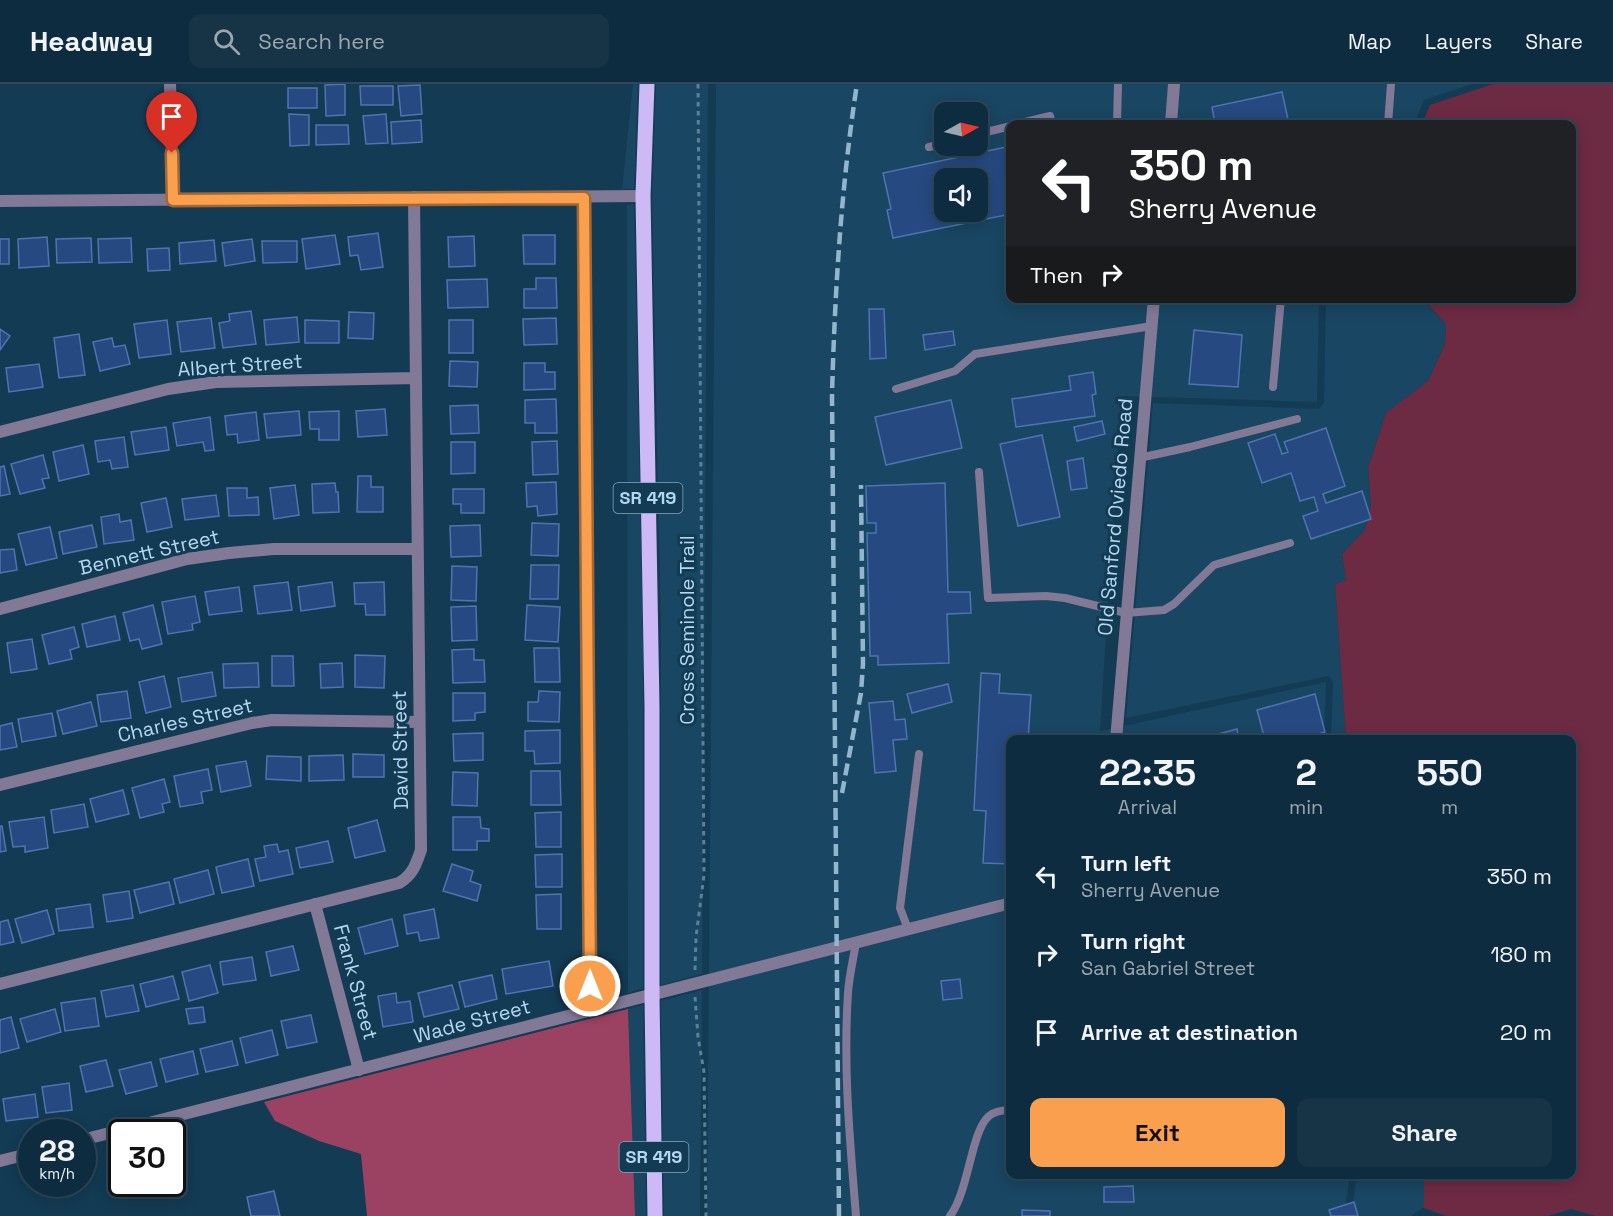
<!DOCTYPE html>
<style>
:root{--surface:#0e2c3f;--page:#173446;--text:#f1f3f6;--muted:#9ba7b0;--line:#2e4859;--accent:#fa9f4e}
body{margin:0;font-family:"Space Grotesk",sans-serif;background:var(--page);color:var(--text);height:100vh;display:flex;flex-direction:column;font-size:22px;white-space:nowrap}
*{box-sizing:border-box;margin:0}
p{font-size:20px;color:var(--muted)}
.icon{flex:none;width:33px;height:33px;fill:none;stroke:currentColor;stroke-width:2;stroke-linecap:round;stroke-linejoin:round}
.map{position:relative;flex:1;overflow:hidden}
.side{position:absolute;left:1006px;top:651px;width:570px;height:444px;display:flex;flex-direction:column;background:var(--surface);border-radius:12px;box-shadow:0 3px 15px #0003,0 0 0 2px var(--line)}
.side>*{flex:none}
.guide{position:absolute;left:1006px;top:36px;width:570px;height:183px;border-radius:12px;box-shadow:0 3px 15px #0003,0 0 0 2px var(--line);background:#202124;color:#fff;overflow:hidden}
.needle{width:39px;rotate:82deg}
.buttons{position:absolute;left:934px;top:18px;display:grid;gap:12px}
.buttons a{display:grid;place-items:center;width:54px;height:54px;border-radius:12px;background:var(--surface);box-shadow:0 3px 15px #0003,0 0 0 2px var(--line);font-size:30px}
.speed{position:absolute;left:18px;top:1035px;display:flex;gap:12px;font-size:30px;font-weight:700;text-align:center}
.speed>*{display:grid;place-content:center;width:78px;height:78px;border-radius:50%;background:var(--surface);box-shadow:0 3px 15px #0003,0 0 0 2px var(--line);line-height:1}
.speed small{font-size:15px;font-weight:400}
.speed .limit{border:3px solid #111;border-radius:9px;background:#fff;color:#111}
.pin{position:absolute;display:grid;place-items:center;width:51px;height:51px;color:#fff;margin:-62px -26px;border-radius:50% 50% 50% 0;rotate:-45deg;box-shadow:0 0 6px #0007}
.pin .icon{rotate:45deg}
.me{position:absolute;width:66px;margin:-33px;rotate:0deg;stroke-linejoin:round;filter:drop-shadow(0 0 4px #0008)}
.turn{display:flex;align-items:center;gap:21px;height:126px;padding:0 24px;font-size:27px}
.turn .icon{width:78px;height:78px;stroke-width:2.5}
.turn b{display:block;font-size:42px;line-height:51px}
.then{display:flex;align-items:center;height:57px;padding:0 24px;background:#0003;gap:12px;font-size:22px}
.eta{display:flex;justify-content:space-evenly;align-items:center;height:102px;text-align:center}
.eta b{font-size:36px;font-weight:600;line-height:42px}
.action{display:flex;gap:12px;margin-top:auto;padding:12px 24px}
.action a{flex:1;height:69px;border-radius:12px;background:var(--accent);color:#111;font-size:24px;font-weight:600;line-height:69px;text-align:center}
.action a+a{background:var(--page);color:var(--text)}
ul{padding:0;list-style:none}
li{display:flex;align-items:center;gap:18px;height:78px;padding:0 24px}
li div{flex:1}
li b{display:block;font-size:22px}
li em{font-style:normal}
header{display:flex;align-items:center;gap:36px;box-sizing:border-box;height:84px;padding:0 30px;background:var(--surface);border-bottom:2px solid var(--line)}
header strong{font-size:28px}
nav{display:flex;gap:33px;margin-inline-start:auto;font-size:21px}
.search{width:420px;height:54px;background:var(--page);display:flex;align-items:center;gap:15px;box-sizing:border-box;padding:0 21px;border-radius:12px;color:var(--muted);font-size:22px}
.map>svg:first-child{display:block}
</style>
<header>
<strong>Headway</strong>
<div class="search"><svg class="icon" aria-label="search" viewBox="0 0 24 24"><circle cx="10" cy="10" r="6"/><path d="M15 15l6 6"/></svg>Search here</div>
<nav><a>Map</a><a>Layers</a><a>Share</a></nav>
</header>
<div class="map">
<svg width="1613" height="1132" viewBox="0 0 1613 1132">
<rect width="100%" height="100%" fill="#133b54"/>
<path fill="#194662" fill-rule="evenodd" d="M633,0H638L634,105H622Z
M656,0H708L702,890L661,901V545L652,112Z
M716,0H1472L1424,16L1414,40H1011V214L1319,215L1317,318L1121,312L1100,647L1326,598L1324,655L1011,656V1090L1350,1091L1344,1132H707ZM945,28H978V62H945ZM945,94H978V128H945Z
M634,120L643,553V904L628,909L627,121Z
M1326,215H1423L1446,240L1445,260L1428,297L1386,329L1368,384L1371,422L1365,446L1342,470L1346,496L1335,500L1346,655H1331L1333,598L1329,592L1126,634L1153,319L1319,325L1324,318Z
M702,906L700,1132H664L661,917Z
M643,921L646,1132H635L628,925Z
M1357,1091H1424V1123L1411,1132H1351Z"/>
<path fill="#6d2a43" d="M1493,0H1613V1132H1595L1571,1125L1548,1132H1446L1421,1123L1424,1122V1091L1572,1090V656L1346,655L1335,500L1346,496L1342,470L1365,446L1371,422L1368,384L1386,329L1428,297L1445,260L1446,240L1423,215L1572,214V40H1422L1430,21Z"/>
<path fill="#9b4263" d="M628,925L635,1132H367L361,1070L319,1057L275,1037L264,1018Z"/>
<path fill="#264981" stroke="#4f74b0" stroke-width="1.5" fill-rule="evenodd" d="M345,0V31L326,32L325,1Z
M420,1L422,30L401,32L398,2Z
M360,2H393V21H361Z
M288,4H317V24H288Z
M1282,8L1289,40H1215L1212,23Z
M289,30L309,31V61L290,62Z
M386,30L388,59L366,60L363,32Z
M421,36L422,58L392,60L391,38Z
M316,41H348L349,60L316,61Z
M1011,62V130L893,154L887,126L891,125L883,89ZM945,94H978V128H945Z
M378,149L383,183L361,186L358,171L350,172L348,153Z
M335,151L340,180L306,185L302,155Z
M523,151H555V180H524Z
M474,152L475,182L449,183L448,153Z
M47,153L49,182L19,184L18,155Z
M91,154L92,178L57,179L56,155Z
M131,154L132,178L99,179L98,155Z
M0,155H9V180H0Z
M252,155L255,177L225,182L222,159Z
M214,156L216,177L180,180L179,159Z
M262,157H297V178L263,179Z
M169,164L170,186L148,187L147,165Z
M536,194H556L557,224H524V205H536Z
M487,195L488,223L448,224L447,196Z
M869,225H884L886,274L870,275Z
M251,227L256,260L223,264L219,239L230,237L229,230Z
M349,228L374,229L373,255L348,254Z
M297,233L299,258L266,261L264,236Z
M211,234L215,264L181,268L177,238Z
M556,234L557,260L524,261L523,235Z
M167,236L171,270L139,274L134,240Z
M305,236L339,237V259H305Z
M449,236H473V269H449Z
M0,245L10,252L0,266Z
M1194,246L1242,251L1238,303L1189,300Z
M953,247L955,261L925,266L923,251Z
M79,250L85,291L59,294L54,254Z
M112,254L114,263L125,261L130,280L100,287L93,258Z
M450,277L478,278L477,303L449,302Z
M524,279H545V288H555V305L524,306Z
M39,280L43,303L9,308L6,284Z
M1093,288L1096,310L1092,311L1095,332L1016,343L1012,315L1071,306L1069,292Z
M556,315L557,349H535V339H525V316Z
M951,316L962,364L886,381L875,333Z
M478,321L479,349L451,350L450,322Z
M385,325L387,351L358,353L356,327Z
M299,327L301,351L267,354L264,330Z
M339,327V356H319V345H310L309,328Z
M256,328L259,356L238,359L237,350L227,351L225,332Z
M210,333L214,366L205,367L203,358L177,362L173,339Z
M1102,337L1105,350L1077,357L1074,343Z
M166,343L169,366L135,371L131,348Z
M1326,344L1345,402L1323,410L1326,419L1362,407L1371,435L1311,455L1303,432L1318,427L1314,413L1300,417L1291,389L1262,399L1248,359L1275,350L1282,370L1288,368L1284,358Z
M1042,351L1060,433L1018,442L1000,360Z
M124,353L128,383L112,385L110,376L98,378L95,357Z
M557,357L558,390L533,391L532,358Z
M451,358H475V389L451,390Z
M83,361L89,390L59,397L53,368Z
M43,371L49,394L42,395L45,404L20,410L11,380Z
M1083,374L1087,404L1071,406L1067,377Z
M4,382L10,410L0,412V383Z
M358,392H371V403H383V428H357Z
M556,398L557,430L538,432L537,422L527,423L526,399Z
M335,399L336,408H338L339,428L313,429L312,400Z
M945,399L948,508H970L971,529L947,530L949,579L878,581V572H870L867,449H876V439H867L866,402Z
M295,401L299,431L274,435L270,404Z
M227,404H247V414L258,413L259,431L229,432Z
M453,405H484V429H461V420H453Z
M216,411L219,432L185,436L182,415Z
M166,414L172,443L147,448L141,419Z
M119,430L120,438L131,436L134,456L104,460L101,433Z
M532,439L559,440L558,472L531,471Z
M92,441L97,463L63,470L59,448Z
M480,441L481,472L451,473L450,442Z
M50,443L57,474L26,481L18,450Z
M14,465L17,486L0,489V466Z
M531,481H559L558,515H530Z
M452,482L477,483L476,517L451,516Z
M288,498L292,526L258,530L254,502Z
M332,498L335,522L301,527L298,503Z
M384,498L385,531H366L365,520H355L354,499Z
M239,503L242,527L209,531L205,508Z
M195,512L200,538L192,540L193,546L168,550L162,518Z
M153,521L162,560L142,565L139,555L130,557L123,529Z
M527,521L560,523L558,558L525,556Z
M476,522L477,556L452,557L451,523Z
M115,532L120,556L87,563L82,540Z
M74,543L79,563L70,566L72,575L49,580L42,551Z
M32,555L37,585L11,589L7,559Z
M534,564H559L560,598H535Z
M474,565V576H484L485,598L453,599L452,566Z
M355,571L385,572L384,604L355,603Z
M272,572H293L294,602H272Z
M258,579L259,603L224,604L223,580Z
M342,579L343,603L321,604L320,580Z
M212,588L216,612L182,618L178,594Z
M981,589L1000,590L999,609L1031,611L1028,656H1011V780L983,779L986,727L974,726Z
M164,592L171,623L146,629L139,598Z
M948,600L952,618L912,629L907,610Z
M127,607L131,634L101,638L97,611Z
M539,607L560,608L559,638L528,637V618H538Z
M453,609H485V628L475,629V636L453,637Z
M1315,610L1325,648L1300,656H1265L1257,626Z
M893,617L895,636L905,635L907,655L893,656L896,687L875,689L869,619Z
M91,618L97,642L63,650L57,627Z
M52,629L56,652L22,658L18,635Z
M12,639L17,663L0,666V642Z
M1237,645L1239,656H1196Z
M560,646V679L535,680L534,667H525V647Z
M483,649V676L454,677L453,650Z
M353,670L384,671V693H353Z
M343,671L344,696L309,697V672Z
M267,672L301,673V697L266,695Z
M246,677L251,702L221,708L216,682Z
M208,685L212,706L201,708L203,719L180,723L174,692Z
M531,687H560L561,721H531Z
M453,688L478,689L477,722L452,721Z
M164,695L170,718L162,720L164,728L140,734L132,704Z
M123,706L129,730L96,738L90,715Z
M84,720L88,743L54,749L51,726Z
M561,728V763H536L535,729Z
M44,733L48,764L25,768V762L13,763L9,738Z
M453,733H480L481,744L489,745V757H477V766H453Z
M377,736L385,767L355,774L348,744Z
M0,742H2L6,767L0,768Z
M328,757L333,778L300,784L296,764Z
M277,760L279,768L288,766L293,790L260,797L255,775L266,773L264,762Z
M562,770V803H536L535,771Z
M248,775L254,802L222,809L216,783Z
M452,780L473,787L470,797L481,801L477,817L443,807Z
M208,786L214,810L180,819L174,795Z
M169,798L174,820L140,829L134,806Z
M129,807L133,834L107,838L103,811Z
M561,810V845H537L536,811Z
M90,820L93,843L59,847L56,825Z
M434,825L439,854L420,857L418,848L407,850L404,831Z
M47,826L54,850L22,859L15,835Z
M392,835L398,862L365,870L358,844Z
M8,836L14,858L0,861V838Z
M293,862L299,886L271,892L266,868Z
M252,873L256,896L223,901L220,878Z
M549,877L553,902L506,910L502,885Z
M210,881L218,909L189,917L182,888Z
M492,891L497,915L465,923L459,898Z
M173,892L179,915L146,923L140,900Z
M960,895L962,914L943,916L941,897Z
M133,901L139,927L106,933L101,907Z
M452,901L459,925L424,933L418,909Z
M396,909L397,919L410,917L413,938L383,943L378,912Z
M95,914L99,942L65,947L61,919Z
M203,923L205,938L189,940L186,925Z
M55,925L61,948L27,958L20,935Z
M311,931L317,958L287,964L281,937Z
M11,933L19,964L0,969V936Z
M272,946L278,971L246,979L240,954Z
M232,957L238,981L206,988L200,965Z
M193,967L198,990L166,998L160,975Z
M106,976L113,1002L86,1008L80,982Z
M151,978L157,1002L126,1010L119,986Z
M69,999L72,1026L46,1029L42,1003Z
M35,1010L38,1033L6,1037L3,1015Z
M1133,1102L1134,1118H1104V1103Z
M274,1107L280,1132H251L247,1113Z
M1354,1118L1358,1132H1331L1329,1126Z
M1022,1126L1050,1127V1132H1022Z"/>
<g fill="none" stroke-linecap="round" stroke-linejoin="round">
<path stroke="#5b819a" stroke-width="3" stroke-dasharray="4.5 4.5" stroke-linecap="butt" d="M695,886L696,853L704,791L698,0
M695,913L698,953L704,988L706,1132"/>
<path stroke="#827997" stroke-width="8" d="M1017,40L1050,32L1052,40
M1117,40L1118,0
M1388,40L1391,0
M978,50L1011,42
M929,63L945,59
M1283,214H1297
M1273,303L1281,214
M896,305L955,287L975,270L1152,242
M1139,374L1190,363L1297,335
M979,388L988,514L1046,512L1065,514L1126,529L1164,526L1174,520L1214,481L1290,459
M908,845L900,824L919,670
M856,859C853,876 849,893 848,909C843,984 850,1058 856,1132
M950,1132C969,1107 971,1047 989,1032C995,1027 1004,1026 1011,1026"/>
<path stroke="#827997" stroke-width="12" d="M170,0L173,115
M1171,40L1174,0
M584,114L590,926
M0,117L643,112
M0,348L168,305L216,298L416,294
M0,525L187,475L229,469L274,465H417
M1116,656L1154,214
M0,701L252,639L272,636L419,638
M315,820L359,986
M0,900L399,799C413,791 416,780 421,766L414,113
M82,1056L1011,819
M0,1077L32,1069"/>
<path stroke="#cdb9f6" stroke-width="15" d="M647,0L643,112L652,622V911L655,1132"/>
<path stroke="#92b6cf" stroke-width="4.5" stroke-dasharray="12 6" stroke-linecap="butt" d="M842,709L861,609L863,580L861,401
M839,1132L832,310C835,206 841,103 857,0"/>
</g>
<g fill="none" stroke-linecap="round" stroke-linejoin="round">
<defs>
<path id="route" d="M172,69L173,116L584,114L590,902"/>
</defs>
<use href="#route" stroke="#a26733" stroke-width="15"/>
<use href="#route" stroke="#fa9f4e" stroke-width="10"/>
</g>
<g text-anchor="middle" stroke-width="6" stroke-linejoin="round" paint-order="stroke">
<g fill="#133b54" stroke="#84a9c2" stroke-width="1.5">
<rect x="613.5" y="399" width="69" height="30" rx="4.5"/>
<rect x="619.5" y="1058" width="69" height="30" rx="4.5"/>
</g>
<g font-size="18" font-weight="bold" fill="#b5d8f1">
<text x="648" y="420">SR 419</text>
<text x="654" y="1079">SR 419</text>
</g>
<g font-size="20" fill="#b5d8f1" stroke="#133b54">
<text transform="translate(240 281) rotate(-4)" y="7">Albert Street</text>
<text transform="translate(1115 433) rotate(-85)" y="7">Old Sanford Oviedo Road</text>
<text transform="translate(149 468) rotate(-13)" y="7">Bennett Street</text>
<text transform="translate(687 546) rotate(-90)" y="7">Cross Seminole Trail</text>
<text transform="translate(185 636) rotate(-13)" y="7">Charles Street</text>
<text transform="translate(400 666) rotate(-91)" y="7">David Street</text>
<text transform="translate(356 898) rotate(75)" y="7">Frank Street</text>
<text transform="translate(472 937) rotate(-15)" y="7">Wade Street</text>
</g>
</g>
</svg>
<div class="buttons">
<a><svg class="needle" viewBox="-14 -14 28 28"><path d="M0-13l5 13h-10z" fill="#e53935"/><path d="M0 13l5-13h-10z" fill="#9ba7b0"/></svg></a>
<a><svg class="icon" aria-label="sound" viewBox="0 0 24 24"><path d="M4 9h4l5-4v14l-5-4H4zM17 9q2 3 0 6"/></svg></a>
</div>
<div class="speed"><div>28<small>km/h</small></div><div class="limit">30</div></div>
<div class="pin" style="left:172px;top:69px;background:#d93025"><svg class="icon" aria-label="arrive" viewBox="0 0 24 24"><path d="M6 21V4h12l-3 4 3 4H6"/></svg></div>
<svg class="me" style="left:590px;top:902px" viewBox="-20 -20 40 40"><circle r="17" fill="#fa9f4e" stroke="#fff" stroke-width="3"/><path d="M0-11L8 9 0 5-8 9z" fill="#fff"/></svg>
<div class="guide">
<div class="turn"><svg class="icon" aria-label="left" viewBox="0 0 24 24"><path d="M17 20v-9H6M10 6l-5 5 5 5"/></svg><div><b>350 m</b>Sherry Avenue</div></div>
<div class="then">Then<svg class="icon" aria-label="right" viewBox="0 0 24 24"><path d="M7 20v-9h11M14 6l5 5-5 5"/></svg></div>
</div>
<section class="side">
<div class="eta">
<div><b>22:35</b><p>Arrival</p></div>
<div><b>2</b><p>min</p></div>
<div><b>550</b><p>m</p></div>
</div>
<ul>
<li><svg class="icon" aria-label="left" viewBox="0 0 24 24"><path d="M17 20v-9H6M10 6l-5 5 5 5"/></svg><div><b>Turn left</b><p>Sherry Avenue</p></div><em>350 m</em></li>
<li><svg class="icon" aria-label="right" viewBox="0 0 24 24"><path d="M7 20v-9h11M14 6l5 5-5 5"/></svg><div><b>Turn right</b><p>San Gabriel Street</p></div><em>180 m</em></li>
<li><svg class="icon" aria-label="arrive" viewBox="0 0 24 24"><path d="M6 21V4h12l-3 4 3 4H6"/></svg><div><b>Arrive at destination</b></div><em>20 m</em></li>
</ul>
<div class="action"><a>Exit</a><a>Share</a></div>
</section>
</div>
